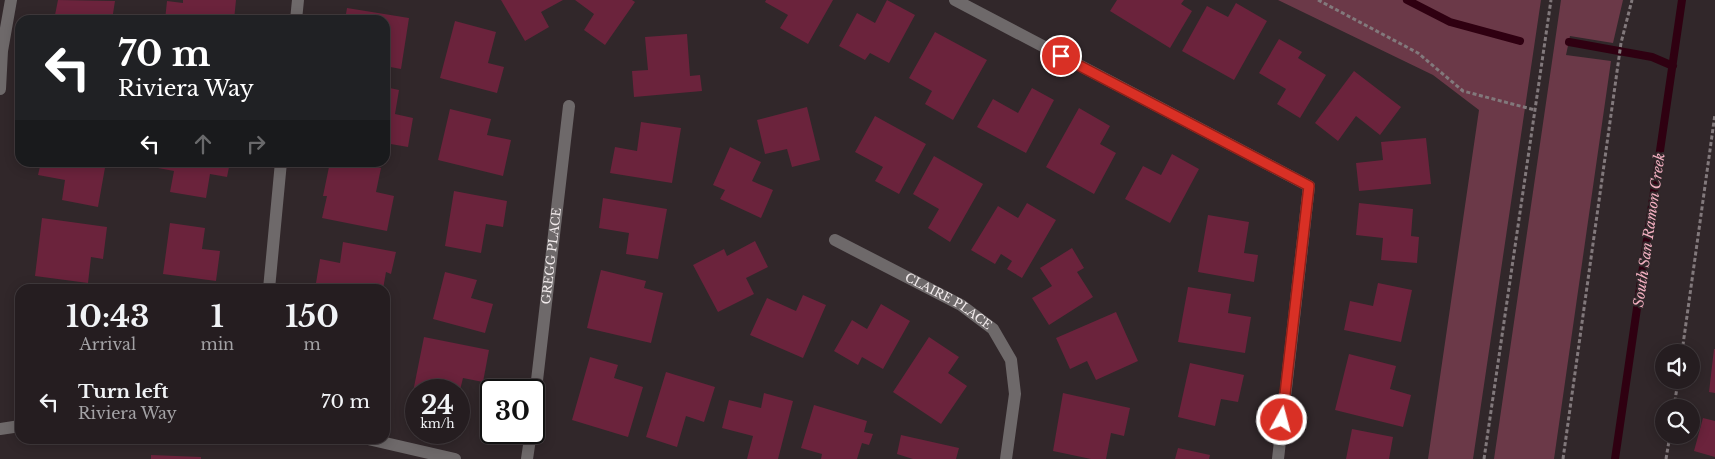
<!DOCTYPE html>
<style>
:root{--surface:#251d20;--page:#312a2d;--text:#f1f3f6;--muted:#a3a2a5;--line:#423b3e}
body{margin:0;font-family:"Libre Baskerville",serif;background:var(--page);color:var(--text);height:100vh;display:flex;flex-direction:column;font-size:19px;white-space:nowrap}
*{box-sizing:border-box;margin:0}
p{font-size:16px;color:var(--muted)}
.icon{flex:none;width:28px;height:28px;fill:none;stroke:currentColor;stroke-width:2;stroke-linecap:round;stroke-linejoin:round}
.map{position:relative;flex:1;overflow:hidden}
.side{position:absolute;left:15px;top:284px;width:375px;height:160px;display:flex;flex-direction:column;background:var(--surface);border-radius:15px;box-shadow:0 2px 12px #0003,0 0 0 1px var(--line)}
.side>*{flex:none}
.guide{position:absolute;left:15px;top:15px;width:375px;height:152px;border-radius:15px;box-shadow:0 2px 12px #0003,0 0 0 1px var(--line);background:#202124;color:#fff;overflow:hidden}
.buttons{position:absolute;left:1655px;top:344px;display:grid;gap:10px}
.buttons a{display:grid;place-items:center;width:45px;height:45px;border-radius:50%;background:var(--surface);box-shadow:0 2px 12px #0003,0 0 0 1px var(--line);font-size:25px}
.speed{position:absolute;left:405px;top:379px;display:flex;gap:10px;font-size:25px;font-weight:700;text-align:center}
.speed>*{display:grid;place-content:center;width:65px;height:65px;border-radius:50%;background:var(--surface);box-shadow:0 2px 12px #0003,0 0 0 1px var(--line);line-height:1}
.speed small{font-size:12px;font-weight:400}
.speed .limit{border:2px solid #111;border-radius:8px;background:#fff;color:#111}
.pin{position:absolute;display:grid;place-items:center;width:42px;height:42px;color:#fff;margin:-21px;border:2px solid #fff;border-radius:50%;box-shadow:0 1px 5px #0007}
.me{position:absolute;width:55px;margin:-28px;rotate:7deg;stroke-linejoin:round;filter:drop-shadow(0 0 4px #0008)}
.turn{display:flex;align-items:center;gap:18px;height:105px;padding:0 20px;font-size:22px}
.turn .icon{width:65px;height:65px;stroke-width:2.5}
.turn b{display:block;font-size:35px;line-height:42px}
.lanes{display:flex;align-items:center;height:48px;padding:0 20px;background:#0003;justify-content:center;gap:25px;direction:ltr}
.lanes .off{opacity:.35}
.eta{display:flex;justify-content:space-evenly;align-items:center;height:85px;text-align:center}
.eta b{font-size:30px;font-weight:700;line-height:35px}
ul{padding:0;list-style:none}
li{display:flex;align-items:center;gap:15px;height:65px;padding:0 20px}
li div{flex:1}
li b{display:block;font-size:19px}
li em{font-style:normal}
.map>svg:first-child{display:block}
</style>
<div class="map">
<svg width="1715" height="459" viewBox="0 0 1715 459">
<rect width="100%" height="100%" fill="#31272a"/>
<path fill="#6b3948" d="M1278,0H1541L1473,459H1428L1479,110L1433,75Z
M1561,0H1623L1613,43L1570,36L1566,55L1611,61L1554,459H1494Z"/>
<g fill="none" stroke-linecap="round" stroke-linejoin="round">
<path stroke="#2f0011" stroke-width="8" d="M1407,0L1450,22L1520,41
M1569,42L1652,57L1673,66
M1615,459L1682,0"/>
</g>
<path fill="#6b233c" d="M58,0L115,1L112,20H54Z
M183,0H236L234,20H165L167,1L183,3Z
M501,0H563L541,12L549,27L525,41Z
M575,0H632L635,2L605,45L584,30L594,14Z
M766,0H833L808,44L780,28L788,15L765,2Z
M887,0L915,15L889,63L870,53L865,60L839,46L857,13L875,23Z
M1117,0H1184L1181,4L1192,11L1170,48L1110,11Z
M1236,3L1267,21L1234,80L1182,51L1207,6L1228,17Z
M347,8L409,18L401,69L385,66V20H345Z
M455,21L496,32L488,63L504,67L497,93L440,78Z
M935,32L987,60L953,120L925,104L932,91L909,78Z
M687,34L690,76L700,75L702,91L634,97L632,71L648,70L645,37Z
M1279,39L1302,52L1298,58L1326,75L1300,118L1277,104L1286,89L1259,73Z
M1354,71L1401,107L1380,135L1356,116L1338,141L1315,123Z
M385,87L399,90L395,114L413,118L408,147L385,143Z
M1032,88L1054,100L1026,153L977,127L993,99L1018,113Z
M807,107L820,160L792,167L787,149L765,154L757,120Z
M1079,108L1110,126L1100,144L1116,153L1094,194L1046,167Z
M450,109L491,119L487,135L511,140L503,176L438,160Z
M875,116L926,144L899,194L875,181L883,167L855,152Z
M641,122L681,128L672,183L610,173L615,147L637,151Z
M1426,138L1431,184L1359,191L1356,163L1383,160L1381,142Z
M730,147L761,162L752,181L773,190L761,218L720,199L725,190L713,185Z
M1172,154L1199,169L1170,223L1125,199L1143,166L1161,175Z
M934,156L983,184L950,242L928,228L939,209L913,194Z
M41,162H106L98,207L62,200L65,180L38,175Z
M159,162H230L227,177L210,174L206,198L170,192L174,171L158,168Z
M330,162H355L381,168L376,192L394,196L387,231L322,218L327,196H323Z
M454,191L507,201L503,227L486,224L481,253L445,246Z
M603,198L667,209L658,259L626,254L629,233L599,228Z
M1027,203L1056,220L1022,278L1007,269L1012,261L1001,254L995,264L971,250L998,206L1018,218Z
M1359,203L1413,209L1411,236L1419,237L1417,263L1381,260L1383,238L1356,235Z
M1208,215L1249,222L1244,253L1258,255L1254,282L1198,272Z
M42,218L107,227L103,259L91,257L88,283L35,276Z
M170,223L205,228L202,249L220,251L216,281L163,274Z
M755,241L768,267L746,278L754,294L718,312L693,265L724,249L727,256Z
M343,242L396,252L391,274L386,272L383,289H315L320,259L340,263Z
M1072,248L1084,268L1077,272L1093,297L1049,325L1032,298L1052,286L1040,268Z
M601,270L646,281L644,288L663,293L651,343L587,328Z
M445,272L477,280L471,298L493,304L485,333L433,319Z
M1378,283L1412,290L1401,342L1344,330L1350,301L1373,306Z
M1188,287L1231,294L1228,313L1251,317L1245,353L1178,342Z
M803,295L826,305L803,358L750,335L767,298L796,311Z
M881,304L910,321L883,369L862,357L858,365L834,351L852,320L867,329Z
M1116,312L1138,361L1096,380L1087,361L1070,369L1056,338Z
M424,337L489,350L483,382L463,378L460,390L413,392Z
M929,337L959,357L948,373L967,386L941,424L893,392Z
M1714,349H1715V393L1709,392Z
M1349,354L1396,366L1390,389L1411,395L1403,427L1335,410Z
M590,357L618,365L614,378L643,387L628,437L572,420Z
M1190,363L1244,375L1238,402L1221,399L1215,426L1178,417Z
M666,372L715,387L704,422L686,416L677,447L646,437Z
M764,393L793,401L778,459H747L753,436L722,428L729,400L761,408Z
M1063,393L1130,408L1124,436L1111,433L1106,459H1091L1053,451Z
M814,405L867,421L864,432L873,434L869,445L862,443L857,459H821L822,454L801,448Z
M1703,418L1715,421V457L1694,451Z
M1352,429L1393,437L1389,459H1346Z
M901,435L959,448L956,459H913L897,454Z
M1178,448L1210,455L1209,459H1175Z
M151,455L201,457V459H151Z"/>
<g fill="none" stroke-linecap="round" stroke-linejoin="round">
<path stroke="#82797c" stroke-width="3" stroke-dasharray="4 2.5" stroke-linecap="butt" d="M1318,0L1418,53L1463,91L1535,110
M1682,352L1715,114
M1674,408L1678,380
M1484,459L1551,0
M1563,459L1621,43L1632,0
M1666,459L1670,435"/>
<g stroke="#6e696a" stroke-width="12">
<path d="M955,0L1309,186L1278,459"/>
<path d="M296,20L298,0"/>
<path id="s1" d="M835,240L961,305L993,329L1011,360L1015,394L1006,459"/>
<path d="M269,289L281,162"/>
<path id="s2" d="M534,406L569,106"/>
<path d="M0,429L20,426"/>
<path d="M368,439L455,459"/>
<path d="M527,459L531,432"/>
</g>
<path stroke="#6e696a" stroke-width="12" d="M0,89L2,51L11,0"/>
</g>
<g fill="none" stroke-linecap="round" stroke-linejoin="round">
<defs>
<path id="route" d="M1061,56L1309,186L1282,420"/>
</defs>
<use href="#route" stroke="#8d1f18" stroke-width="12"/>
<use href="#route" stroke="#d93025" stroke-width="9"/>
</g>
<g text-anchor="middle" stroke-width="4" stroke-linejoin="round" paint-order="stroke">
<g font-size="12" fill="#f2ebec" stroke="#31272a">
<text dy="4" stroke="none"><textPath href="#s2" startOffset="151">GREGG PLACE</textPath></text>
<text dy="4" stroke="none"><textPath href="#s1" startOffset="129">CLAIRE PLACE</textPath></text>
</g>
<g font-size="14" font-style="italic" fill="#f3b0c1" stroke="#31272a">
<text transform="translate(1649 230) rotate(-82)" y="5">South San Ramon Creek</text>
</g>
</g>
</svg>
<div class="buttons">
<a><svg class="icon" aria-label="sound" viewBox="0 0 24 24"><path d="M4 9h4l5-4v14l-5-4H4zM17 9q2 3 0 6"/></svg></a>
<a><svg class="icon" aria-label="search" viewBox="0 0 24 24"><circle cx="10" cy="10" r="6"/><path d="M15 15l6 6"/></svg></a>
</div>
<div class="speed"><div>24<small>km/h</small></div><div class="limit">30</div></div>
<div class="pin" style="left:1061px;top:56px;background:#d93025"><svg class="icon" aria-label="arrive" viewBox="0 0 24 24"><path d="M6 21V4h12l-3 4 3 4H6"/></svg></div>
<svg class="me" style="left:1282px;top:420px" viewBox="-20 -20 40 40"><circle r="17" fill="#d93025" stroke="#fff" stroke-width="3"/><path d="M0-11L8 9 0 5-8 9z" fill="#fff"/></svg>
<div class="guide">
<div class="turn"><svg class="icon" aria-label="left" viewBox="0 0 24 24"><path d="M17 20v-9H6M10 6l-5 5 5 5"/></svg><div><b>70 m</b>Riviera Way</div></div>
<div class="lanes"><svg class="icon" aria-label="left" viewBox="0 0 24 24"><path d="M17 20v-9H6M10 6l-5 5 5 5"/></svg><svg class="icon off" aria-label="ahead" viewBox="0 0 24 24"><path d="M12 20V5M6 11l6-6 6 6"/></svg><svg class="icon off" aria-label="right" viewBox="0 0 24 24"><path d="M7 20v-9h11M14 6l5 5-5 5"/></svg></div>
</div>
<section class="side">
<div class="eta">
<div><b>10:43</b><p>Arrival</p></div>
<div><b>1</b><p>min</p></div>
<div><b>150</b><p>m</p></div>
</div>
<ul>
<li><svg class="icon" aria-label="left" viewBox="0 0 24 24"><path d="M17 20v-9H6M10 6l-5 5 5 5"/></svg><div><b>Turn left</b><p>Riviera Way</p></div><em>70 m</em></li>
</ul>
</section>
</div>
